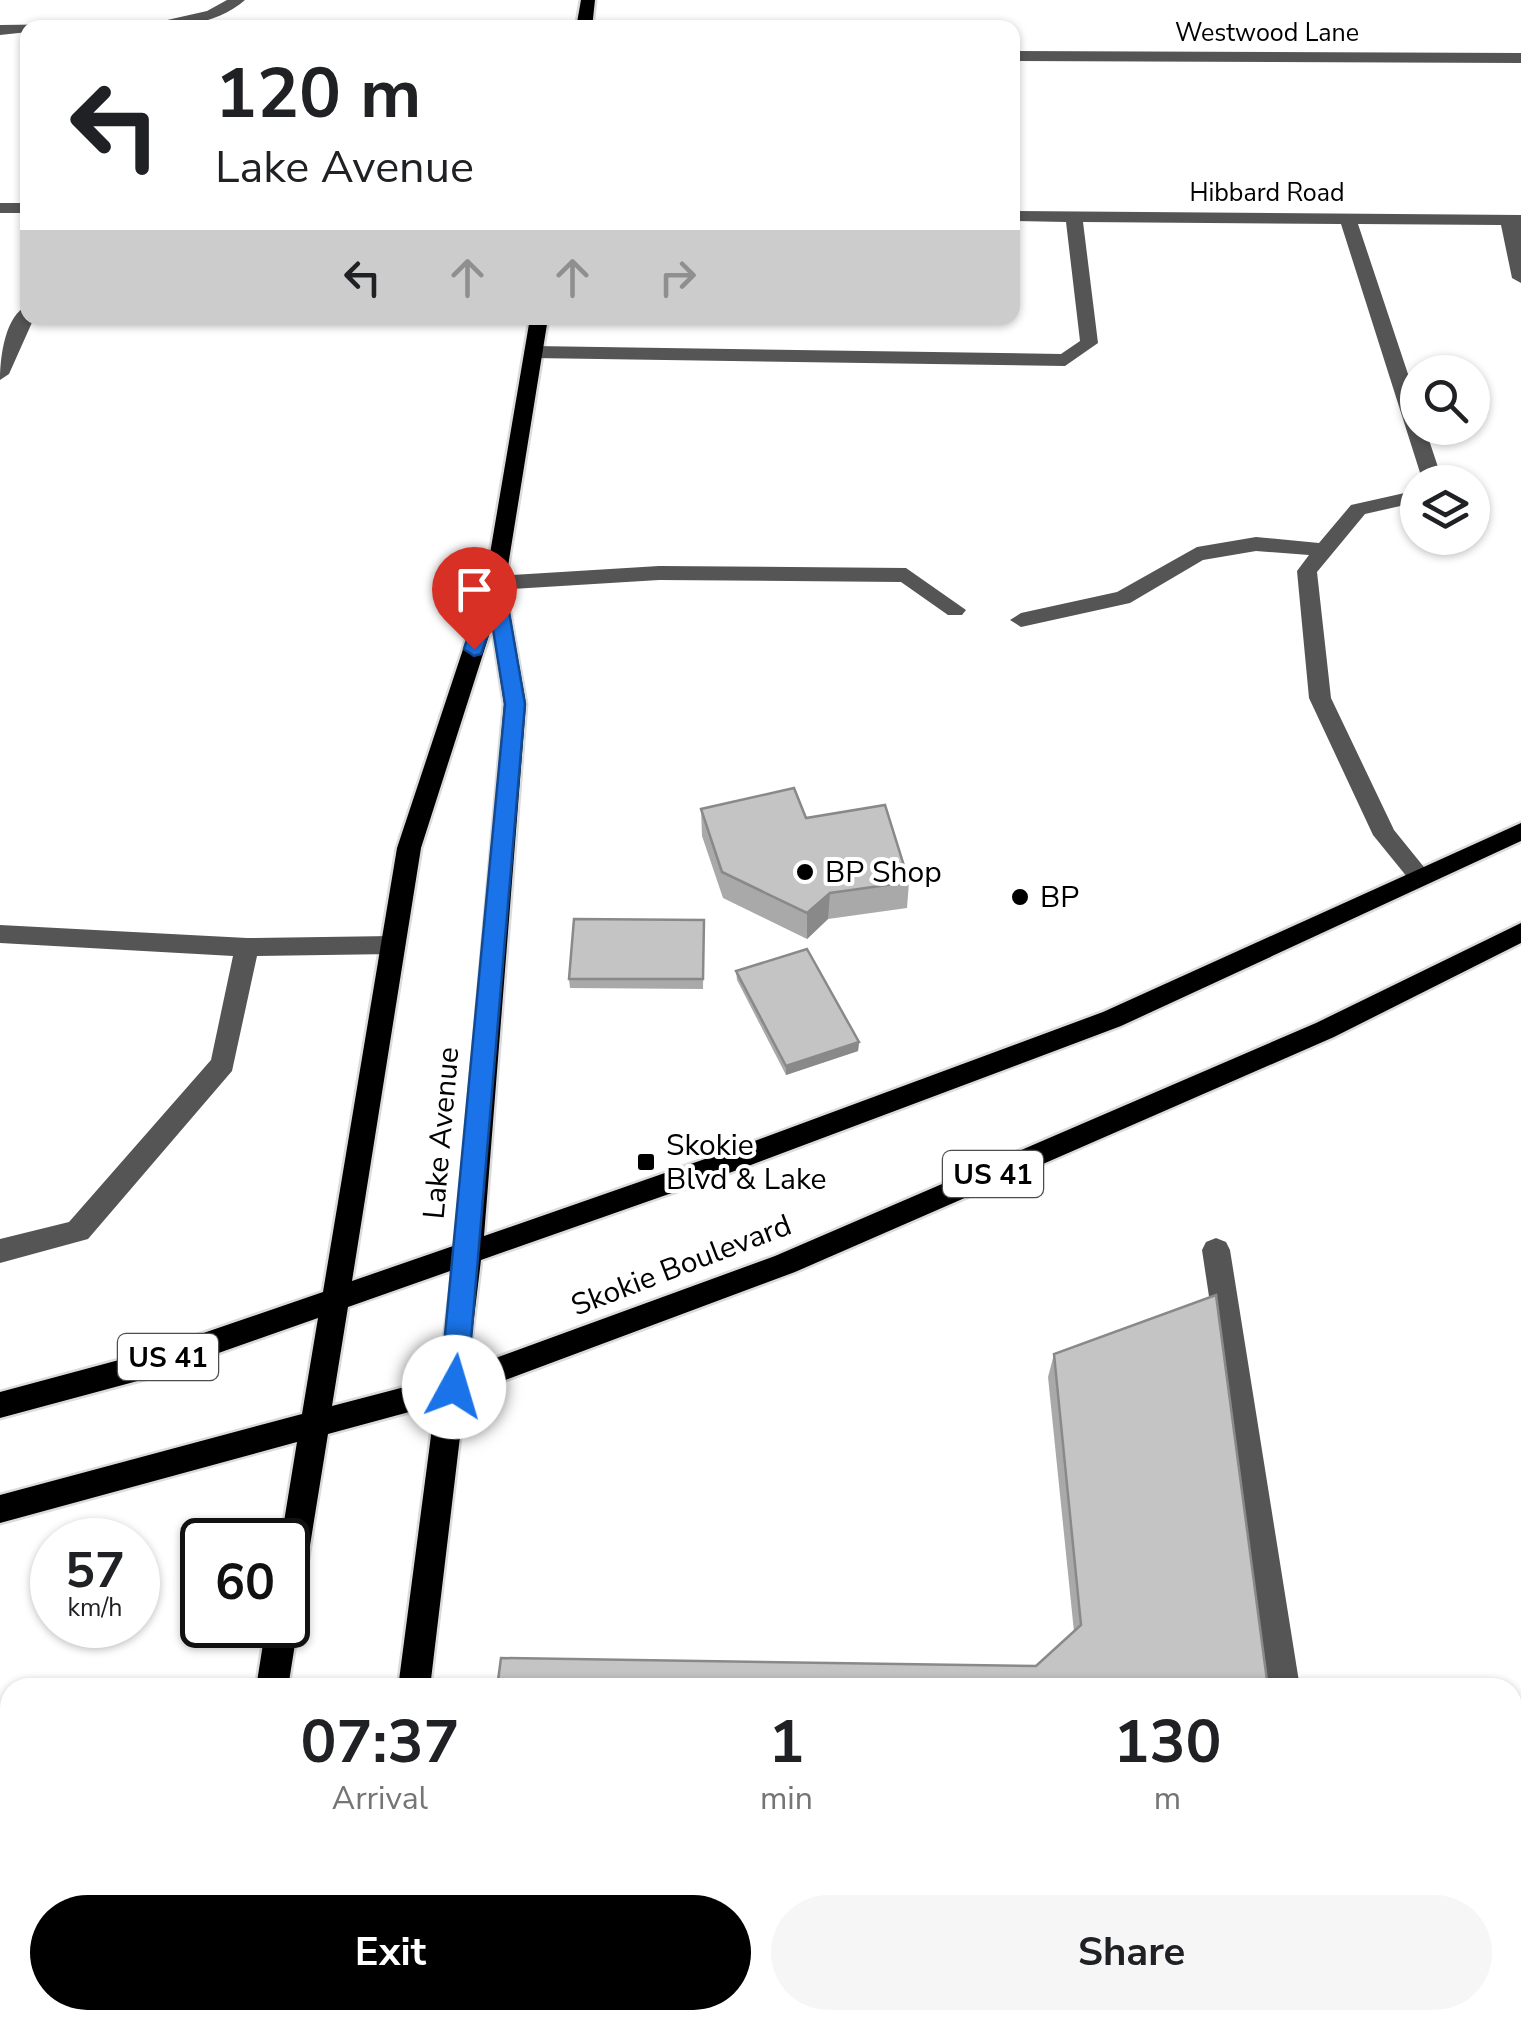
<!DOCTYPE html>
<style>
:root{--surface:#fff;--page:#f6f6f6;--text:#202124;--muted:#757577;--accent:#000}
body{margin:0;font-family:"Nunito Sans",sans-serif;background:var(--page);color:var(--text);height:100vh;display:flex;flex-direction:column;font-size:38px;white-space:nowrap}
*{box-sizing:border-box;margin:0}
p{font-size:32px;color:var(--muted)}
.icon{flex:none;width:55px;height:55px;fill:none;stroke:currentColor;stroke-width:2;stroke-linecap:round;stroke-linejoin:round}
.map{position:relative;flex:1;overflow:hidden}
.panel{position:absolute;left:0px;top:1678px;width:1522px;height:352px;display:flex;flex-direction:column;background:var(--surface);border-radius:30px 30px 0 0;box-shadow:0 2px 8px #0004}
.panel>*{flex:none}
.banner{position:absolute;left:20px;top:20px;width:1000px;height:305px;border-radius:20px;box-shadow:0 2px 8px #0004;background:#fff;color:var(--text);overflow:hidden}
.tools{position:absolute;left:1400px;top:355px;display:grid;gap:20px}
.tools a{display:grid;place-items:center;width:90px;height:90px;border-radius:50%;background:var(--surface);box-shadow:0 2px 8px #0004;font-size:50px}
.speed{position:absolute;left:30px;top:1518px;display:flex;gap:20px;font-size:50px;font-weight:700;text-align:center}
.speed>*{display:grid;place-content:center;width:130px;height:130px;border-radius:50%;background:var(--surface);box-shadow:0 2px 8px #0004;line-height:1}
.speed small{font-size:25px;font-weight:400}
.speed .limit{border:5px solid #111;border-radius:15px;background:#fff;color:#111}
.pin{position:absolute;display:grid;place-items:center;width:85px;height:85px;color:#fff;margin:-102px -42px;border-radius:50% 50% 50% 0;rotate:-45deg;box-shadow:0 0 10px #0007}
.pin .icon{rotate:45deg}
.me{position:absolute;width:110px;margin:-55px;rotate:6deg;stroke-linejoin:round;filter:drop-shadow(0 0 8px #0008)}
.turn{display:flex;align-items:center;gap:35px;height:210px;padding:0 30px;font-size:45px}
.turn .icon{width:130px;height:130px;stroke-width:2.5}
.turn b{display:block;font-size:70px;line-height:85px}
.lanes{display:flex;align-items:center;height:95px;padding:0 30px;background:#0003;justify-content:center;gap:50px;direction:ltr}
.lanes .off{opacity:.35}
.eta{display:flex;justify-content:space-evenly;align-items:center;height:170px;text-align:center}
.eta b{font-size:60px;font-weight:700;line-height:70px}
.button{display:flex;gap:20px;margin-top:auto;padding:20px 30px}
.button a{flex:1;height:115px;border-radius:60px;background:var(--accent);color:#fff;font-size:40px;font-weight:700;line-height:115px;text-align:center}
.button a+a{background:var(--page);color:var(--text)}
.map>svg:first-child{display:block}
</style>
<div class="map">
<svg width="1521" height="2029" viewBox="0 0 1521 2029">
<rect width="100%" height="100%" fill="#fff"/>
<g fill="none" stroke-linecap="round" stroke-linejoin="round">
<defs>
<path id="major" d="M581,0H595L592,28H576Z
M530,318H548L505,585L526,704L484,1236L725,1152L1103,1012L1521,823V841L1121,1026L743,1168L481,1260L468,1368L775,1256L1316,1023L1521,923V943L1334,1037L795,1272L465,1395L430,1688H398L435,1405L328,1434L303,1589L299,1599L288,1604V1540H281L297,1442L0,1523V1495L302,1414L318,1318L145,1379L0,1418V1392L145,1353L323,1292L397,848L485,583ZM492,626L504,704L456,1245L352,1281L421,848ZM453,1270L439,1378L332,1406L348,1307Z
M288,1612L298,1625L288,1688H256L266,1625H288Z
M203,2020H237L236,2029H200Z
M353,2020H387V2029H351Z"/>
</defs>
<use href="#major" stroke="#dbdbdb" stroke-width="5"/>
<path fill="#555" fill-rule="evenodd" d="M227,0H245C197,43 90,28 28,28V32L0,35V25L154,23L207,11Z
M1012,51L1521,53V63L1012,61Z
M0,203H28V213H0Z
M1012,211L1521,215V283L1512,278L1501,225L1358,224L1418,404V428H1425L1443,482H1423L1341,224L1083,222L1098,343L1065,366L533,358L524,352L533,346L1061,354L1080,341L1066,222L1012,221Z
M28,305V318H34L9,374L0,380C0,357 5,315 28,305Z
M1418,490V502L1365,514L1317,572L1331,698L1394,830L1432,877L1428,883H1412L1373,835L1309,698L1297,571L1309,555L1256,551L1203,560L1130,603L1021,627L1010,620L1021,613L1117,592L1197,547L1256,537L1319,543L1351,505Z
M659,566L906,568L966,610L962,615H948L901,582L659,580L495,590L485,583L495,576Z
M0,925L247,938L393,936L405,945L393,954L257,956L232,1071L88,1239L0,1263V1239L69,1222L211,1060L233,956L0,943Z
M1216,1238L1226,1242L1230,1250L1300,1688H1268L1202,1250L1206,1242Z
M1319,2020H1353L1356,2029H1320Z"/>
<use href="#major" fill="#000" fill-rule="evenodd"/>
</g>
<path fill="#a9a9a9" d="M701,809L806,818L909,882L907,908L828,919L807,939L723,898L702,836Z
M704,920L703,989L570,988L569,979Z
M736,971L859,1042L858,1051L786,1075L737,980Z
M1054,1354L1268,1688L1074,1632L1048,1377Z"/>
<path fill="#898989" d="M830,893L828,919L807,939V913Z
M859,1042L858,1051L786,1075V1066Z"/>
<path fill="#c4c4c4" stroke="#898989" stroke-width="2.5" d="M794,788L806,818L885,805L909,882L830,893L807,913L722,872L701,809Z
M574,919L704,920L703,979H569Z
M807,949L859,1042L786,1066L736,971Z
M1216,1295L1268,1688H497L501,1658L1036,1666L1081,1625L1054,1354Z
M449,2020H1303L1304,2029H448Z"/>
<path fill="#1a73e8" stroke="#114b97" stroke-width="2.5" d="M495,577L504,583L525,704L467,1387L463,1396L454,1399L444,1396L440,1387L505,704L492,623L481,654L474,656L464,649L485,583Z"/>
<g fill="#000" stroke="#fff" stroke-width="4">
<circle cx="805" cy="872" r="10"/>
<circle cx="1020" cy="897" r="10"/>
<rect x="636" y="1152" width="20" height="20" rx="5"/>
</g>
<g text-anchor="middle" stroke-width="8" stroke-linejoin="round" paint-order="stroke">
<g font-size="25" fill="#000" stroke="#fff">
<text x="1267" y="41">Westwood Lane</text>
<text x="1267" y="201">Hibbard Road</text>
</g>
<g fill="#fff" stroke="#4c4c4c" stroke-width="2.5">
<rect x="943" y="1151" width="100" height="46" rx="8"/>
<rect x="118" y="1334" width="100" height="46" rx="8"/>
</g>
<g font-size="28" font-weight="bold" fill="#000">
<text x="993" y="1184">US 41</text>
<text x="168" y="1367">US 41</text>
</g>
<g font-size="30" fill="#000" stroke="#fff" text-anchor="start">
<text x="825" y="882">BP Shop</text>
<text x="1040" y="907">BP</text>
<text x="666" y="1155">Skokie<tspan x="666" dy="34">Blvd &amp; Lake</tspan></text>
</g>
<g font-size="30" fill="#000" stroke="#fff">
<text transform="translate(441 1133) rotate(-85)" y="10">Lake Avenue</text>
<text transform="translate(681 1265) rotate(-21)" y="10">Skokie Boulevard</text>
</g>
</g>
</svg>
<div class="tools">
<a><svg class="icon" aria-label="search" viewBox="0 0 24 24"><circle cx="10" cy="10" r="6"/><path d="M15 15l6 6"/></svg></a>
<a><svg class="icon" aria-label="layers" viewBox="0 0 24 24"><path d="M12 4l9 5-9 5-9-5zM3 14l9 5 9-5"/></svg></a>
</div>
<div class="speed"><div>57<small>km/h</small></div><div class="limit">60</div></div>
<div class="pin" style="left:474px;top:649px;background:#d93025"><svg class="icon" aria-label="arrive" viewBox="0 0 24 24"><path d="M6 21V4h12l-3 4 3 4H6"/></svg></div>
<svg class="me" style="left:454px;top:1387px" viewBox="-20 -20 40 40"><circle r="19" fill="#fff"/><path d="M0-13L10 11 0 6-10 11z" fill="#1a73e8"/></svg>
<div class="banner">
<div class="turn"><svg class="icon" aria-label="left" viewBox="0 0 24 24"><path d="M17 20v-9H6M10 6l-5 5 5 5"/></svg><div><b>120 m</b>Lake Avenue</div></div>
<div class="lanes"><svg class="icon" aria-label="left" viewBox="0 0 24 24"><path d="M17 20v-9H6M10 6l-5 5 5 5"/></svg><svg class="icon off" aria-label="ahead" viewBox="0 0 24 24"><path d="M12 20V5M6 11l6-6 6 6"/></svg><svg class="icon off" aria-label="ahead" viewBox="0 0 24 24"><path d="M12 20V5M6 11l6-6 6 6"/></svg><svg class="icon off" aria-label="right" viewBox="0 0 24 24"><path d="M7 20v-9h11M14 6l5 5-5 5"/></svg></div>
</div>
<section class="panel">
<div class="eta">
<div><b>07:37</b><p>Arrival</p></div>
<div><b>1</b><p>min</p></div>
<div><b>130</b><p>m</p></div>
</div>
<div class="button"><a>Exit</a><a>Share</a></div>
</section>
</div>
